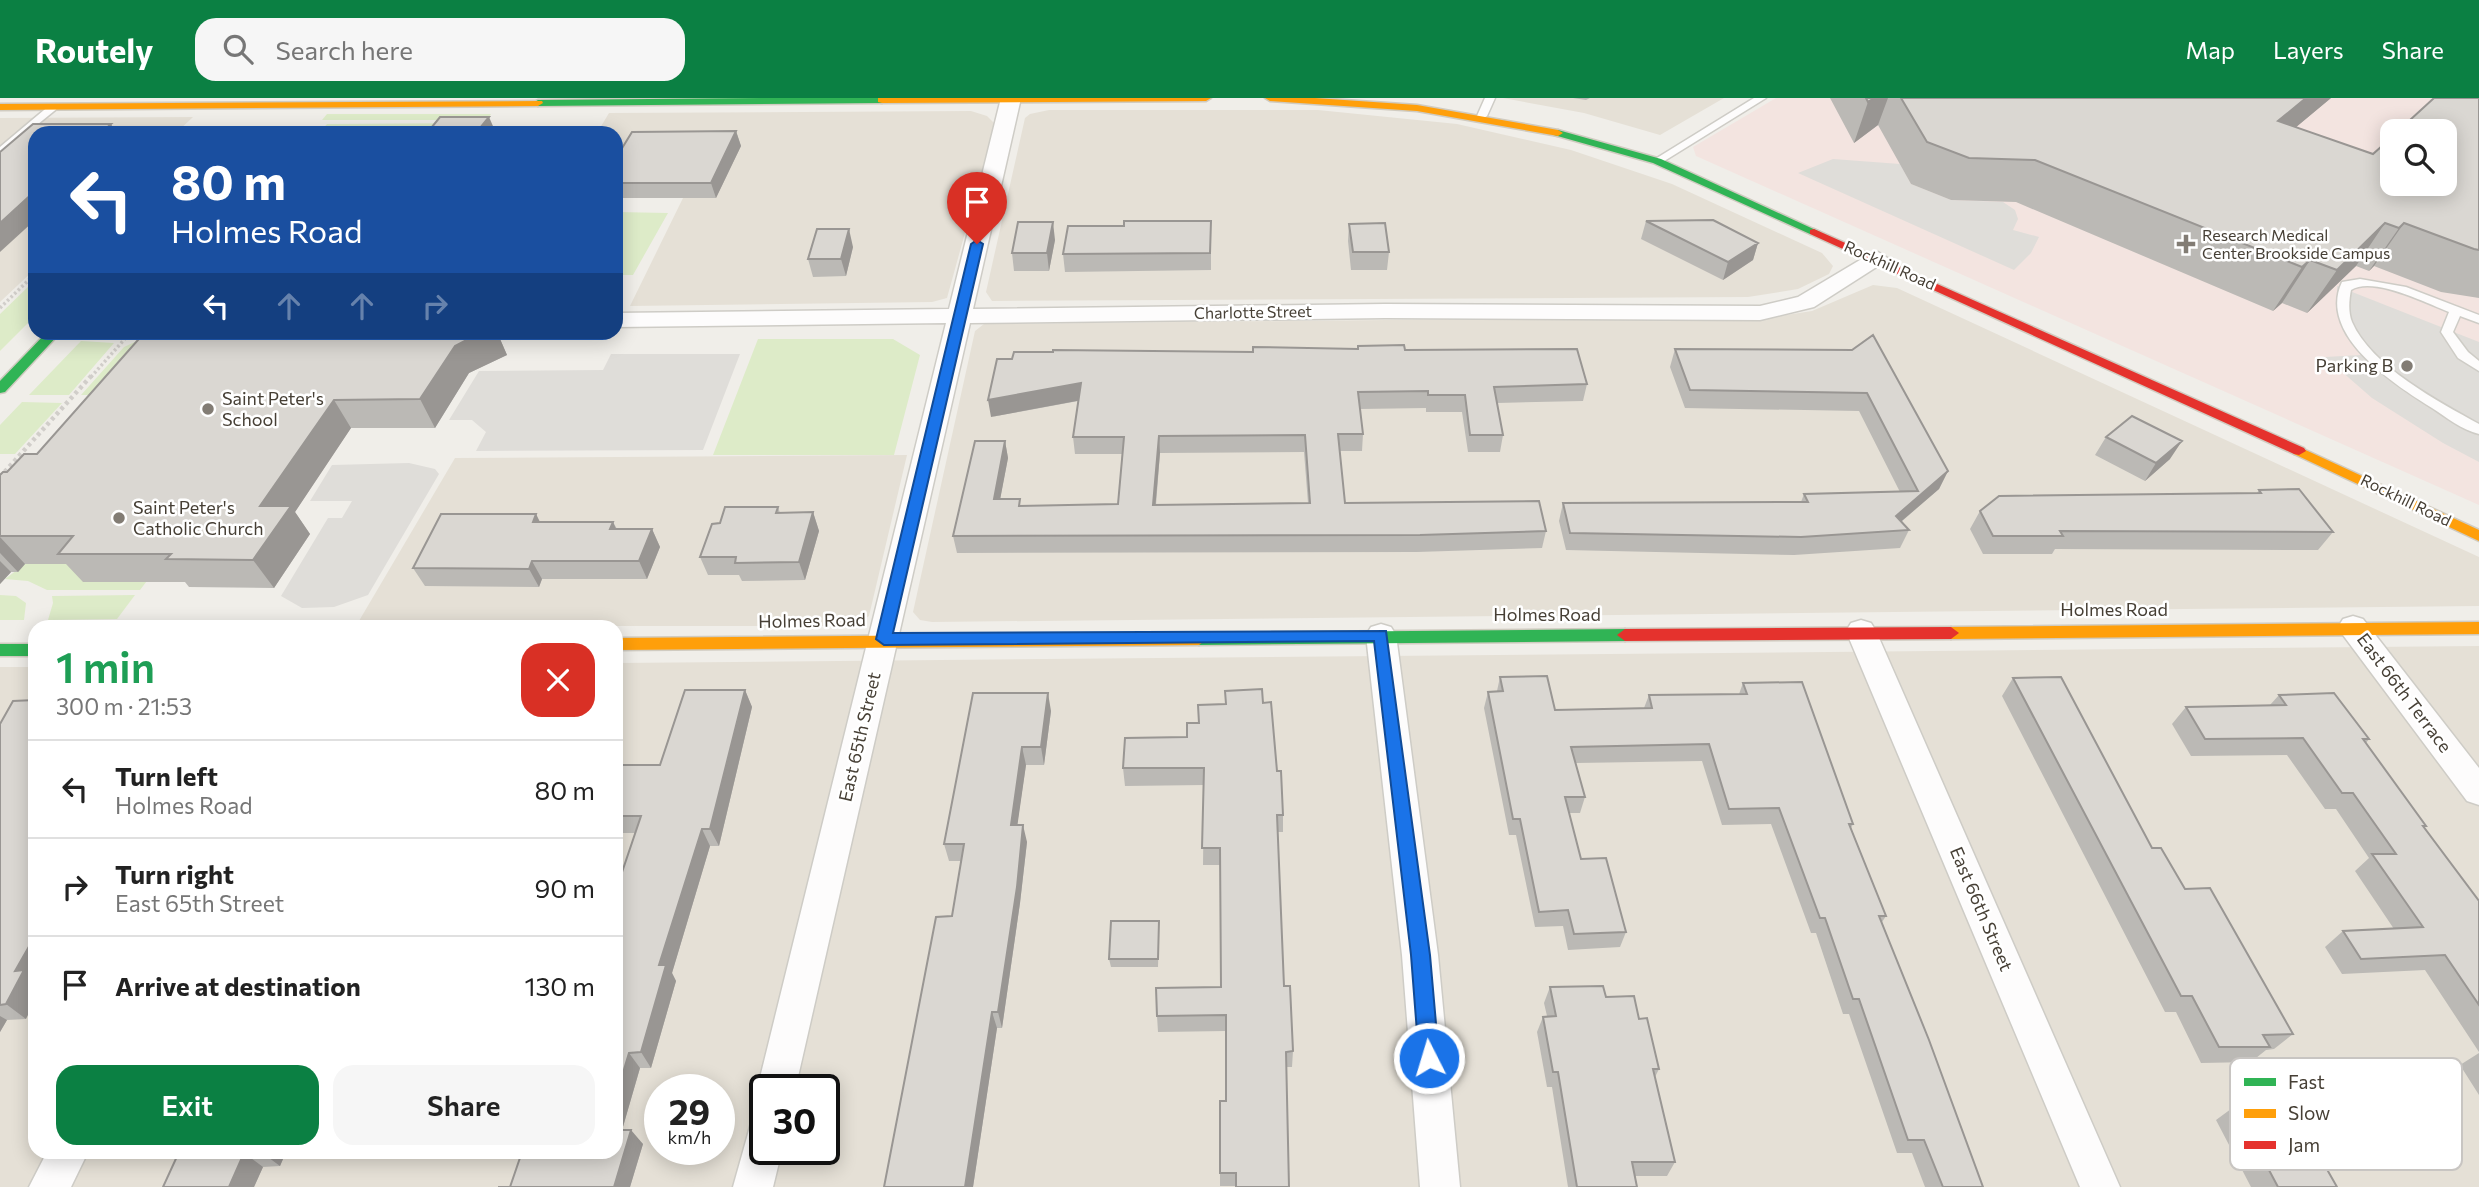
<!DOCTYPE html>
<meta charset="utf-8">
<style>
:root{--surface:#fff;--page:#f6f6f6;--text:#222;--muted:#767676;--line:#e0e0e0;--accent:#0b8043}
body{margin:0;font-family:Commissioner,sans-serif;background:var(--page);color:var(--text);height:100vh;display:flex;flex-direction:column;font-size:26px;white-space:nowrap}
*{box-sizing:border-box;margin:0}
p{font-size:23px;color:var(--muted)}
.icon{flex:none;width:38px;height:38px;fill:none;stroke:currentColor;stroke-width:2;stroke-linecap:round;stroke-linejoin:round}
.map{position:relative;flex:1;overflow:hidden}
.sheet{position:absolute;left:28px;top:522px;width:595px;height:539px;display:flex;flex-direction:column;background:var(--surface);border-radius:21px;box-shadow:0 4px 18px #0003}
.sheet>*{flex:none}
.top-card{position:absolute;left:28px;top:28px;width:595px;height:214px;border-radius:21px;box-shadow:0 4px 18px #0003;background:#1a4fa0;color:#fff;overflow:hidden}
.fabs{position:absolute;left:2380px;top:21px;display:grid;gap:14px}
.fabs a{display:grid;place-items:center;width:77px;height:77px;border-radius:14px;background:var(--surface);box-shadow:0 4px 18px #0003;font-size:35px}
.speed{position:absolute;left:644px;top:976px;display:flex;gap:14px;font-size:35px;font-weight:700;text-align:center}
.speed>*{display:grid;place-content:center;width:91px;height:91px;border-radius:50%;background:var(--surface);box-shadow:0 4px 18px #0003;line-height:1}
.speed small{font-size:18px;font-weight:400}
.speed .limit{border:4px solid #111;border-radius:10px;background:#fff;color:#111}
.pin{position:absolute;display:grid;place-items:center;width:60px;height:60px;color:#fff;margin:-72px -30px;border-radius:50% 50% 50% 0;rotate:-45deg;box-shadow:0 0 7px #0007}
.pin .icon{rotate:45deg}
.me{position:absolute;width:77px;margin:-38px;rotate:355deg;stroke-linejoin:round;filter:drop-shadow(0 0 5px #0008)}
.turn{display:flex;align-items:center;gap:24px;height:147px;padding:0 28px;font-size:32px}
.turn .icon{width:91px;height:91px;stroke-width:2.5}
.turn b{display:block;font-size:49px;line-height:60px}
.lanes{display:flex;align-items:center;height:66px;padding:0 28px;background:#0003;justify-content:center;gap:35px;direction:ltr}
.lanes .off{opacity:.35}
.round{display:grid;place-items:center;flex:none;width:74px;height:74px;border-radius:21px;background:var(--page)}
.headline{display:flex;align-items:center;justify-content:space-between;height:119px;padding:0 28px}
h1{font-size:42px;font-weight:600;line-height:52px;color:#1e9e55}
.primary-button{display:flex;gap:14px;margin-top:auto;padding:14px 28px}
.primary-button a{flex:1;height:80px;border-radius:21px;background:var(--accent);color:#fff;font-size:28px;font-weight:600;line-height:80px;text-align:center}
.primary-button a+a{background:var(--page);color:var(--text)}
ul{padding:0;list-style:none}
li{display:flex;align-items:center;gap:21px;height:98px;padding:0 28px;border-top:2px solid var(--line)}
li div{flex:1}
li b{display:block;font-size:26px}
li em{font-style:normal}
header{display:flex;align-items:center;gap:42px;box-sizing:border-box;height:98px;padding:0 35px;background:var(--accent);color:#fff}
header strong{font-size:33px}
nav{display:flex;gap:38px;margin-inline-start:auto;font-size:24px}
.search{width:490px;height:63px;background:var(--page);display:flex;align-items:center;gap:18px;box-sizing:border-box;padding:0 24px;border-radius:21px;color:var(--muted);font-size:26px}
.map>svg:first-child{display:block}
</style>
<header>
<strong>Routely</strong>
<div class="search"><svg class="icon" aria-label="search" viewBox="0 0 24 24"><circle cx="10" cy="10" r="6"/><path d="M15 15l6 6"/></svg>Search here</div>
<nav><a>Map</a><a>Layers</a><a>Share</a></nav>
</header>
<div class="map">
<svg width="2479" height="1089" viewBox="0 0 2479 1089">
<rect width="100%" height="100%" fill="#f0eee9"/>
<path fill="#e5e0d6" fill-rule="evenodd" d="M1503,0H1724L1660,37L1584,15Z
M1049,12H1318L1457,26L1571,52L1672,86L1822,155L1833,168L1829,176L1798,191L1748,199L992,203L986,194L1025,20L1030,16Z
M971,13L987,18L995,26L947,200L932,204L630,208L683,100H616V35H597L609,15Z
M193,19L176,35H35V171L0,204V20Z
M1873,187L1897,190L2479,459V508L932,524L920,522L913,514L975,233L984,226L1780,218L1812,213Z
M907,357L869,518L853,528H356L455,360Z
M2479,548V1089H0V569H35V1054H616V565ZM660,992H719V1052H660ZM765,992H824V1052H765Z"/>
<path fill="#f3e4e0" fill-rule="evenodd" d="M1776,0H2479V407L1696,58L1693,49ZM2392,33H2445V86H2392Z"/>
<path fill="#ddebc8" d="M327,16H491L487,22H322Z
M484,25L477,35H319L327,26Z
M616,114L668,115L633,177H616Z
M29,188L35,189V218L0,253V216Z
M758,241H893L920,257L894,357H713Z
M81,243L114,245L69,297H29Z
M137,243H178L136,297H81L124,249Z
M22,304L62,305L15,356H0V327Z
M25,466H97L153,475L140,492H47L28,483L5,481Z
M0,497L16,498L26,505L24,522H0Z
M135,497L117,521L48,522L53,505L52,498Z"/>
<path fill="#dfddd9" d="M1833,61L1900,66L1911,86L1951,102L2003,104L2015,112L2018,121L2013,132L2039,139L2031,155L2014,172L1798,75Z
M2337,188L2479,244V364L2443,345L2372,300L2325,259L2361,257L2345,237L2338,218Z
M611,256H740L703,352L476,353L486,334L472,322H449L479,273L603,272Z
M409,365L435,371L439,376L368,497L334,509L302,510L281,498L328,420H342L352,403H310L332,367Z"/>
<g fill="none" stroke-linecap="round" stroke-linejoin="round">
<defs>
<path id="lane" d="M1485,0H1495L1487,18L1482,21L1477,18Z
M1754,0H1766L1661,65L1652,63Z
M50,7L59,9L0,57V49Z
M2360,181L2406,189L2479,217V225L2460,218L2453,234L2468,254L2479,263V273L2458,260L2441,234L2449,214C2426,205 2373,178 2351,192C2349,202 2348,214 2352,224C2371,268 2439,304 2479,326V336C2462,332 2446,319 2432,310C2395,287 2317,237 2342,184Z"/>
<path id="street" d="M1001,0H1021L973,211L1385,206L1760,208L1798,199L1870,156L1878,154L1889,161L1814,209L1760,222L1385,220L970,225L795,992H765V1006L757,992L946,225L616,229V215L949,211Z
M2353,518L2363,521L2479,670V707L2467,703L2343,537L2338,529L2343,521Z
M1861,522L1871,525L1876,533L2120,1089H2080L1846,533L1851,525Z
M1381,526L1391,529L1396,537L1438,857L1460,1089H1420L1402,857L1366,537L1371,529Z
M765,1020V1052H782L773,1089H733L751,1025Z
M47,1054H88L71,1089H29Z"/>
<path id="fast" d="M761,0H886L887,2L882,5L538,8L533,5L538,2Z
M1558,32L1661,61L1820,134L1810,136L1653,65L1554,37L1553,35Z
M47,234H61L5,294L0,295V283Z
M1625,531L1633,537L1625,543L1199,547L1191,541L1199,535Z
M0,546H35V558H0Z"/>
<path id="slow" d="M878,0H1211L1206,3L882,5L878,4Z
M1265,0H1315L1417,7L1558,32L1563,35L1558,38L1417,13L1270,3Z
M542,3L543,5L538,8L0,12V6Z
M2299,349L2479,432V443L2294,356L2292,353Z
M2479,524V536L1951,541L1943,535L1951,529Z
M1199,535L1207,541L1199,547L616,552V540Z"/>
<path id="jam" d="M1814,131L2304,350L2306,353L2299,357L2294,356L1810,136V132Z
M1951,529L1959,535L1951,541L1625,543L1617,537L1625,531Z"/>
</defs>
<use href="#lane" stroke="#ceccc6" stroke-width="3"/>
<use href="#street" stroke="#ceccc6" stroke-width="3"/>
<use href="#fast" stroke="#d0cbc0" stroke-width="3"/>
<use href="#slow" stroke="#d0cbc0" stroke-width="3"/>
<use href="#jam" stroke="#d0cbc0" stroke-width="3"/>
<path stroke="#d1ceca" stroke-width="3.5" stroke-dasharray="2.5 2.5" stroke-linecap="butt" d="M0,210L35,176
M91,279L131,234"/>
<path stroke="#d1ceca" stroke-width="4.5" stroke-dasharray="3.5 3.5" stroke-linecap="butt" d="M0,379L92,277"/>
<use href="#lane" fill="#fdfcfc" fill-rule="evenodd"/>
<use href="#street" fill="#fdfcfc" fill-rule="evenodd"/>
<use href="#fast" fill="#30b455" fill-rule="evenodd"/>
<use href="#slow" fill="#ff9f0a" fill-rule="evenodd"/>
<use href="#jam" fill="#e5322d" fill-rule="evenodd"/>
</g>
<path fill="#bbb9b5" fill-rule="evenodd" d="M1573,0H1590L1586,2Z
M1830,0H2331L2296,29L2373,56L2479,0V200L2441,194L2374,168L2369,173L2356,168L2307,215L2282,205L2273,213L2016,104L1951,102L1911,86L1878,27L1854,45Z
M736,33L741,48L716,100H616V60Z
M1211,123V172L1065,174L1063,156L1124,128Z
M1646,123L1758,145L1753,162L1723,182L1641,141Z
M1349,126L1389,154L1387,172H1351L1348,143Z
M1055,142L1049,173H1014L1012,155Z
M853,149L846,178L813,179L808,161Z
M145,234H497L507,257L469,275L435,330H351L295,414L310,436L274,490L189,489L185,484H83L66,466H25L18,474H11L0,486V377L37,356Z
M1358,248L1405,252L1587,286L1583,303L1497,305L1503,337L1500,354H1468L1462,314H1426V310L1360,311L1363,336L1362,353H1340L1345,405L1546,433L1542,450L1417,454L957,455L953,438L1005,343L1008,360L1000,401L1021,408L1118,406L1122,356H1075L1073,339L1078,303L991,319L1253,254L1358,251ZM1304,354L1308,405L1156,407L1160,355Z
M1675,251L1852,252L1948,373L1939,391L1901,424L1909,432L1900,450L1794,457L1566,452L1559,423L1563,405L1801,404L1804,396L1900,394L1859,313L1685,310L1670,269Z
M2106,339L2170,361L2145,383L2095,357Z
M2259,392L2333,434L2318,452L2055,451L2052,456H1983L1970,431L1980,413L2257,395Z
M778,409L780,415L813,414L819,433L805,482L742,483L739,477H708L700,459L720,425Z
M536,416L540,424H613L617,431H652L660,449L647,481H542L539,489L425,488L413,470Z
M1500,579L1555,612L1644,610L1649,597L1739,596L1743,585L1853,726L1851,730L1886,818L1882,824L1983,1089H1925L1912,1055H1897L1849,916H1843L1816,835H1811L1771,726L1722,727L1702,663L1576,665L1585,699L1580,715H1569L1581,761L1626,834L1620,849L1568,852L1563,828L1535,829L1516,737H1509L1484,610L1488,594L1497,593Z
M2013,580L2185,791L2293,936L2274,951L2266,952L2251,964L2201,965L2176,914H2165L2002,598Z
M745,592L752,609L719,748H710L672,875L676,883L651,970H640L622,1032L643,1046L630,1089H498H510L616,1054L635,735H616V667H660Z
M1225,593L1263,605L1277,673L1283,717V734H1278L1284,888L1293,953L1292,969H1287L1236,1088H1220V1075L1226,1003V933L1158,934L1157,918L1221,889L1220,767H1203L1204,687L1125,688L1123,670L1187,639L1199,625L1225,606Z
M2279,597L2369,641L2366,645L2426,728L2424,729L2479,803V954L2425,872L2342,876L2325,849L2343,833L2394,831L2355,773L2369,760L2336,711H2325L2287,657L2191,658L2172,626L2186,609L2270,607Z
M1051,613L1044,667H1026L1017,727L1027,744L1020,805L1002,930H997L973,1089H884L952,818L961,763H949L944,746Z
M0,626L26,921L7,922L0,934Z
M1159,831L1158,869H1111L1109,861Z
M1550,889L1606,899L1639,921L1659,971L1655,979L1675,1064L1667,1078H1635L1637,1089H1568L1552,989H1547L1537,934L1543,919L1547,918L1544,905Z
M2479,955V997L2460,967Z
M2235,1008L2337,1089H2251L2216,1022Z
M179,1054H286L280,1068L263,1069L254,1089H163Z"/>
<path fill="#999693" d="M1874,0H1888L1878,27L1854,45L1868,4Z
M2306,0H2331L2254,64L2278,23Z
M489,19L496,35H476Z
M111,26L116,35H101Z
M736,33L741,48L716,100L711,85Z
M35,93V122L0,154V125Z
M1053,124L1055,142L1049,173L1047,155Z
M2385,125L2356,168L2307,215L2337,172Z
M2404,125L2374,168L2369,173L2399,130Z
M849,131L853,149L846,178L841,161Z
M1758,145L1753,162L1723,182L1728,164Z
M2310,162L2282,205L2273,213L2302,169Z
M482,234H497L507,257L469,275L435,330L420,301L455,248Z
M1081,285L1082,302L991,319L988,302Z
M334,302L351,330L295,414L310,436L274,490L253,462L260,408Z
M1159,338L1160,355L1154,424L1153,407Z
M1005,343L1008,360L997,418L994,401Z
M2182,343L2170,361L2145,383L2156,365Z
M1948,373L1939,391L1890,433L1896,418Z
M813,414L819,433L805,482L799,464Z
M536,416L545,435L533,424Z
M613,424L621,442L610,431Z
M652,431L660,449L647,481L639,463Z
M0,439L25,466L18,474L0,455Z
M0,463L11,474L0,486Z
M532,463L542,481L539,489L529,471Z
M745,592L752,609L719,748L710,731Z
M1048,595L1051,613L1044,667L1041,649Z
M1022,649L1026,667L1015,744L1011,727Z
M1023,727L1027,744L1020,805L1002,930L998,914Z
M702,731L710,748L672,875L676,883L651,970L641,954L659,867Z
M35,838V903L26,921L6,906L15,873Z
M992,914L997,930L973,1089H965Z
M0,918L7,922L0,934Z
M629,955L640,970L618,1046L616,1044V998Z
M631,1032L643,1046L630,1089H614Z
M261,1054H286L280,1068Z
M244,1055L263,1069L254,1089H229Z"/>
<path fill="#dad7d2" stroke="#999693" stroke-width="2" fill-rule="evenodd" d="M1866,0H1874L1868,4Z
M1901,0H2306L2278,23L2373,56L2392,39V86H2445V33H2398L2434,0H2479V152L2474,151L2404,125L2399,130L2385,125L2337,172L2310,162L2302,169L2035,62L1969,60L1927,44Z
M440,19H489L476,35H427Z
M33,26H111L101,35H35V93L0,125V54Z
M736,33L711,85H616V60L632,34Z
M1713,122L1758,145L1728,164L1646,123Z
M1124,123H1211L1210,155L1063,156L1068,128H1124Z
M1018,124H1053L1047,155H1012Z
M1385,125L1389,154H1353L1349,126Z
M817,131H849L841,161H808Z
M145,234H482L455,248L420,301L334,302L260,408H291L253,462L166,461L171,456H58L73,438H0V377L3,374H7L24,356H37Z
M1873,237L1948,373L1896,418L1909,432L1801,439L1570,435L1563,405L1808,404L1804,396L1918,393L1867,295L1690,292L1675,251L1852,252Z
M1404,247L1405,252L1577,251L1587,286L1494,289L1503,337H1470L1465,297H1428V293L1358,294L1363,336H1338L1345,405L1539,403L1546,433L1420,437L953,438L975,343H1005L994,401H1020L1019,408L1118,406L1124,339H1073L1081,285L988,302L997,261H1012L1014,254H1053V252L1253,254V249L1358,251V248ZM1305,337L1310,405L1153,407L1159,338Z
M2132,318L2182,343L2156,365L2106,339Z
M2299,391L2333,434L2060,433L2063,438H1993L1980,413L1999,398L2261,395L2259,392Z
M725,409H778L776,415L813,414L799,464L735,465L736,459H700L712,426L720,425Z
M441,416H536L533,424H613L610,431H652L639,463H532L529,471L413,470Z
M1547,578L1555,612L1652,610L1649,597L1747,596L1743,585L1802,584L1853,726H1849L1886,818H1879L1929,942L1983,1089H1943L1924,1042H1908L1859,901H1853L1825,820H1820L1779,710L1729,711L1709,646L1571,649L1585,699H1565L1581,761L1606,760L1626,834L1574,836L1568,812L1539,814L1520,721H1513L1488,594L1503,593L1500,579Z
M2061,579L2152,750H2161L2185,791L2210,790L2293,936L2263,937L2270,949H2219L2192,898H2181L2013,580Z
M1262,591L1263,605L1271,604L1277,673H1281L1283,717H1277L1284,888H1290L1293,953L1286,954L1289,1089H1236V1075H1220V1003H1226V917L1157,918L1156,890L1221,889L1220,750H1202L1204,670H1123L1125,640L1187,639V625H1199L1198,607L1226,606L1225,593Z
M685,592H745L710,731H702L659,867H666L641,954L629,955L616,998V792L641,718H616V667H660Z
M973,595H1048L1041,649H1022L1011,727H1023L1017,789L998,914H992L965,1089H884L936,819L952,818L964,746H944Z
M2334,595L2369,641H2363L2426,728H2423L2479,803V907L2445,857L2361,861L2343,833L2423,829L2372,756H2396L2353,695H2342L2303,640L2205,641L2186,609L2286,607L2279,597Z
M35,602V838L15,873L24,872L6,906L0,907V626L13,603Z
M1111,823H1159L1158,861H1109Z
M1603,888L1606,899L1634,898L1639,921L1647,920L1659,971H1653L1675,1064H1632L1637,1089H1577L1558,974H1553L1543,919L1556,918L1550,889Z
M2290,1006L2337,1089H2278L2235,1008Z
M616,1032H631L614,1089H498H510L522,1054H616Z
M179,1054H262L244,1055L229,1089H163Z"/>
<path fill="#1a73e8" stroke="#114b97" stroke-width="2" d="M977,142L983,146L893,535L1386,533L1430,857L1439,960L1436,967L1429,970L1422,967L1419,960L1411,857L1374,543L884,547L876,541L971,146Z"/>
<g fill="#827c74" stroke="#fff" stroke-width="2.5">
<path d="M2182.5 135.5h7v7h7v7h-7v7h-7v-7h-7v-7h7z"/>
<circle cx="2407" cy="268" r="7"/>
<circle cx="208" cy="311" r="7"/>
<circle cx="119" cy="420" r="7"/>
</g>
<g text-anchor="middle" stroke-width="5" stroke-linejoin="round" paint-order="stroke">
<g font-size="16" fill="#463f35" stroke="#fff" text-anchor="start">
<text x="2202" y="143">Research Medical<tspan x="2202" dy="18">Center Brookside Campus</tspan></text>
</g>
<g font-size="16" fill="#463f35" stroke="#fff">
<text transform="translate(1890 167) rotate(24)" y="6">Rockhill Road</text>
<text transform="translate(1253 214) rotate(-1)" y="6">Charlotte Street</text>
<text transform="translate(2406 402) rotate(26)" y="6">Rockhill Road</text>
</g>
<g font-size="18" fill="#463f35" stroke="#fff" text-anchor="start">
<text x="2393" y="274" text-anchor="end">Parking B</text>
<text x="222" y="307">Saint Peter's<tspan x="222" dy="21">School</tspan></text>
<text x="133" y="416">Saint Peter's<tspan x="133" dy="21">Catholic Church</tspan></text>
</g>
<g font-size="18" fill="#463f35" stroke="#fff">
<text x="2114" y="518">Holmes Road</text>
<text x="1547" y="523">Holmes Road</text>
<text transform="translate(812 523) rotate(-1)" y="6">Holmes Road</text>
<text transform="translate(2404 595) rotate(53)" y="6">East 66th Terrace</text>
<text transform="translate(860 639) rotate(-77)" y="6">East 65th Street</text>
<text transform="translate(1981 811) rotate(67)" y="6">East 66th Street</text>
</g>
</g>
<rect x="2230" y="960" width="232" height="112" rx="10" fill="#fff" stroke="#c8c5c2" stroke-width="2"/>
<rect x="2244" y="980" width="32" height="8" fill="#30b455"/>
<rect x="2244" y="1011" width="32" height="9" fill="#ff9f0a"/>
<rect x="2244" y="1043" width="32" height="8" fill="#e5322d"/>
<g font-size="19" fill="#463f35">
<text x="2288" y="991">Fast</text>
<text x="2288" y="1022">Slow</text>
<text x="2288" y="1054">Jam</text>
</g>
</svg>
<div class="fabs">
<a><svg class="icon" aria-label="search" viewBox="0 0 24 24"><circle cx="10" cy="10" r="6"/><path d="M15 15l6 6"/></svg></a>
</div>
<div class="speed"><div>29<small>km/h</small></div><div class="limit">30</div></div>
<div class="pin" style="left:977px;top:146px;background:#d93025"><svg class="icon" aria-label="arrive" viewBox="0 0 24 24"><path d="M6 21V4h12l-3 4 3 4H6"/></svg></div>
<svg class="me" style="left:1429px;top:960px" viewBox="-20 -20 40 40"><circle r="17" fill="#1a73e8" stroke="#fff" stroke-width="3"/><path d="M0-11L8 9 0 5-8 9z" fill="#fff"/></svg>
<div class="top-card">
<div class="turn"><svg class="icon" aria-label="left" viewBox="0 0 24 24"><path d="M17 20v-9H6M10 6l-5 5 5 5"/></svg><div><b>80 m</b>Holmes Road</div></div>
<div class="lanes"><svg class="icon" aria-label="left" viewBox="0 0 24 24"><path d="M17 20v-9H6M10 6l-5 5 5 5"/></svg><svg class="icon off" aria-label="ahead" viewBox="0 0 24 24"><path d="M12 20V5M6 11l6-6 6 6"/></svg><svg class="icon off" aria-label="ahead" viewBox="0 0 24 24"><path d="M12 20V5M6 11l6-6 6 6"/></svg><svg class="icon off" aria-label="right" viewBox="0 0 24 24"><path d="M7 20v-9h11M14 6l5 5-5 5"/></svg></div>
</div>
<section class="sheet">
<div class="headline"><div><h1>1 min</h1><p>300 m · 21:53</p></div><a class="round" style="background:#d93025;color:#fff"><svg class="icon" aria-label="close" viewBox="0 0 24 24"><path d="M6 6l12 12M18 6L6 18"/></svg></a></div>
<ul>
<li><svg class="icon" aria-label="left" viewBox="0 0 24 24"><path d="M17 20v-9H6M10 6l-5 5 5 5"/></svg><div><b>Turn left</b><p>Holmes Road</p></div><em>80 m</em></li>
<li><svg class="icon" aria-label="right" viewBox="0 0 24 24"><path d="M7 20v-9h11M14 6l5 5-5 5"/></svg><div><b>Turn right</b><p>East 65th Street</p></div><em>90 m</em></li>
<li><svg class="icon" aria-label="arrive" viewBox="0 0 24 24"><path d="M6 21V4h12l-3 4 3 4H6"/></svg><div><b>Arrive at destination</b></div><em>130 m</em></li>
</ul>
<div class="primary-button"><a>Exit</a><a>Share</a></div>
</section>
</div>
